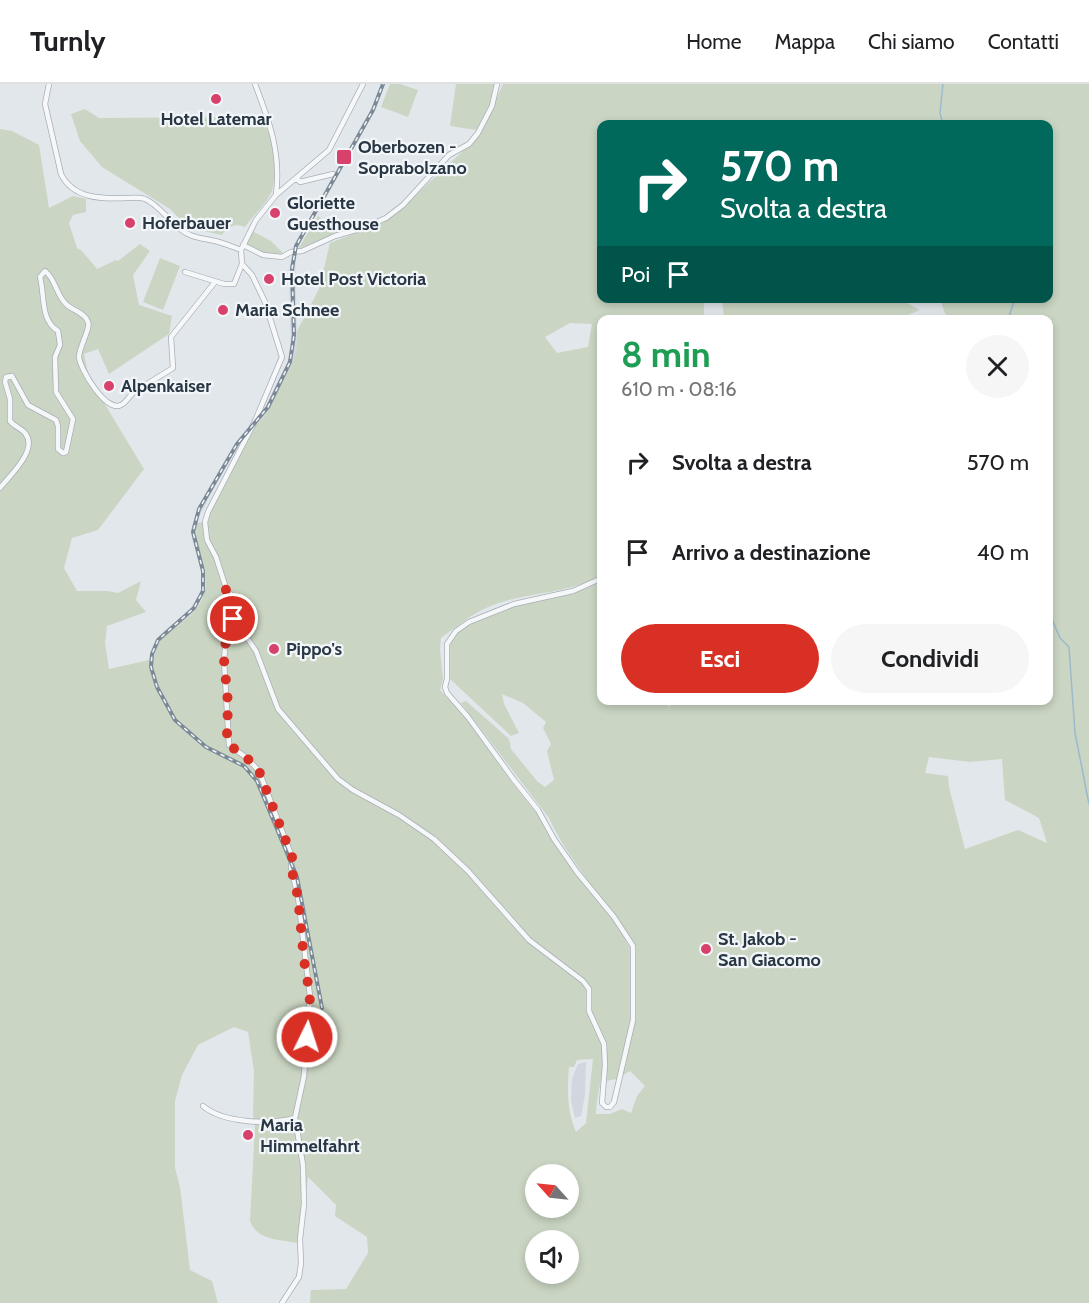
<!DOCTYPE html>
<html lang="it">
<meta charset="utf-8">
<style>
:root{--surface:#fff;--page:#f6f6f6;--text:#202124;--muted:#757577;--line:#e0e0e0;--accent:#d93025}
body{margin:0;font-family:Cabin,sans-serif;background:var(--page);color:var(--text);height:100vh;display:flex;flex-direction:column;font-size:22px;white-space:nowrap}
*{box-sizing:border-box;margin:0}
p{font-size:20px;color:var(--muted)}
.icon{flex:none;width:33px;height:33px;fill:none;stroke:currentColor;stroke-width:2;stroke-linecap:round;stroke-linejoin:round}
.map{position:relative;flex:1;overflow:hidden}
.details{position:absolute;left:597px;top:231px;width:456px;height:390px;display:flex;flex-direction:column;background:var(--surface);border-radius:12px;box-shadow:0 3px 9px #0003}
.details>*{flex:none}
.top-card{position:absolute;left:597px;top:36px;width:456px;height:183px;border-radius:12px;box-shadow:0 3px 9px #0003;background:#00695c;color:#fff;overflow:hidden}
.needle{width:39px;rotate:297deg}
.controls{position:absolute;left:525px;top:1080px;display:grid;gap:12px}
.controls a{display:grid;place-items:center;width:54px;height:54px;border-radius:50%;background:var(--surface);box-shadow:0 3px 9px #0003;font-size:30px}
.pin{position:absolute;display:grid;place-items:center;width:51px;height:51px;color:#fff;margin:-26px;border:3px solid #fff;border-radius:50%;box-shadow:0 2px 6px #0007}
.me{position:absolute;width:66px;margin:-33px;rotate:4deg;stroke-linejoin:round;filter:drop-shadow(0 0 4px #0008)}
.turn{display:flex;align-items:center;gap:21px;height:126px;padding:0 24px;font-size:27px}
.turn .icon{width:78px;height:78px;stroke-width:2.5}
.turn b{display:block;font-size:42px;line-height:51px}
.then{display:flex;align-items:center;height:57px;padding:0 24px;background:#0003;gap:12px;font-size:22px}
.round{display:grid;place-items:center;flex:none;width:63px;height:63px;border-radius:32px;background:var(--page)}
.headline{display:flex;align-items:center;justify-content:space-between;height:102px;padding:0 24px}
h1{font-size:36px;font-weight:700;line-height:45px;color:#1e9e55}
.cta{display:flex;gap:12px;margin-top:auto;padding:12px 24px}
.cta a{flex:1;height:69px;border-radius:36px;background:var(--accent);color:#fff;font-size:24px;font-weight:700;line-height:69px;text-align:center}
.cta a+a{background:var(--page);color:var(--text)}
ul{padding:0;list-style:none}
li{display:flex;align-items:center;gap:18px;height:90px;padding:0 24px}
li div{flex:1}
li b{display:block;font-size:22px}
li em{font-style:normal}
header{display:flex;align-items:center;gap:36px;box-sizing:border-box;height:84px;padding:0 30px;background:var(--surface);border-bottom:2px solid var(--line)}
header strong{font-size:28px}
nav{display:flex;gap:33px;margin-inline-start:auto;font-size:21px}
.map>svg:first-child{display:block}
</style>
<header>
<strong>Turnly</strong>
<nav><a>Home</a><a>Mappa</a><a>Chi siamo</a><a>Contatti</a></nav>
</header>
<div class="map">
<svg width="1089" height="1219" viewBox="0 0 1089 1219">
<rect width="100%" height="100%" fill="#e2e7ec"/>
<path fill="#d0d7de" d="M332,94L335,95L301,156L295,171L297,263L294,279L264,333L256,341L287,280L291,263L289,188L294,163Z
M247,344L197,436L194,435L202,416Z
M197,439L196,447L206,493L204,511L190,531L162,554L151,589L149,576L155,559L164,547L189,527L198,514L202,503V491L192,453V441Z
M586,978L585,1011L581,1032L575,1034L571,1017L572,995L578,980Z"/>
<path fill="#cad6c3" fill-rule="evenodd" d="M390,0H400L418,6L408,33L381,23Z
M456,0H495L490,19L476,46L450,42Z
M503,0H1089V1219H310L311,1206L346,1205L368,1169L367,1153L335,1132L336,1121L308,1093L298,1159C281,1156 256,1156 250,1137L255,1041L253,1031L254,987L248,948L234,943L198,961L182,991L175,1017V1084L180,1103L190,1186L212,1197L218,1219H0V45L12,47L39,61L49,124L73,112L86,115V128L73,131L69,139L77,164L82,167L97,185L116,176L118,177L140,160L150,167L133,191L139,221L172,232L169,250L109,290L98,265L84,270L89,294L144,385L98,446L72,454L64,484L77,507H107L118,509L141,497L136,516L146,528L107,542L105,559L109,585L149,576L153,579C157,541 191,543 203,513C213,488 192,465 197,439L202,438L256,341L264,333L293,279L297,263V247L319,205L330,159L384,138L406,120L479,52ZM602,40H1048V214L940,215L947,235L1048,236V616H675L669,623L663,617L602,616L601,497C560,522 476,515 449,560V594L511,652L519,649L504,620L502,610L523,619L546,638L543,644L551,660L547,667L554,696L545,703L537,697L511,665L509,655L466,617L461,619L549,734C571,782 609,819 636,864L631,866L614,835L577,791L553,757L544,738L510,696L467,635L440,606L443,595L440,566L441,554C457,542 474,528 493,521C528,508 569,510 601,491L602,236L704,235V215L602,214ZM570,239L592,240L588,263L557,269L545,253ZM929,673L970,678L1002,675L1005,716L1039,734L1047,759L1018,746L965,765L949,703L948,692L925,689ZM591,906V926L606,959L605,997L617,995L630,987L645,1002L637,1012L631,1029L622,1025L610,1030H596C596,1007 608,982 602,959C596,936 583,932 591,906ZM593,975L586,1039L576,1048C567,1027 567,1006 569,983H574L577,976ZM536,1090H568V1124H536ZM536,1156H568V1190H536Z
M85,25L99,34L258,33C274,44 279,92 271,109C265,121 253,132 245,143C235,139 228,142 222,151L194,145L186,141L170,125L102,83L80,57L71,30Z
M318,132L339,148L298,165Z
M252,147L271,157L284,170L263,169L245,161Z
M160,174L180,182L163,226L143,218Z
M722,215H899L920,226L896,236L724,235Z"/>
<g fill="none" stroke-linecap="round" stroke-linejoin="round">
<path stroke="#9cbacd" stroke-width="1.5" d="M943,40L940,29L943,0
M1008,236L1015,214
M1048,420L1050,437L1048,444
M1048,526L1060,554L1069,563L1075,649L1089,720"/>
<defs>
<path id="street" d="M49,0L45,20L61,90C73,115 102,115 126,114C132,114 139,113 145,115C159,121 168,136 180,145C191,154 202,154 215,157C224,159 233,163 241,166
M255,0C270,39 281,69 276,111
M297,95L300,98L333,90
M243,161L263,171L282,173L291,168L302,167L335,152L363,144L386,134L403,121L449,71L469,60L478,49L492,22L497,0
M242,180L252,191L265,218L282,273L255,337L208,428L205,438L207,456L216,473L226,504L233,514L230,528L232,532L256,567L278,625L338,695L353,706L399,731L434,755L468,787L529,856L583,897L589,905V927L604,960L605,981L602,1019L606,1023H610L614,1018L633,936V862L614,833L577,788L554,755L538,726L514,696L468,633L447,609L445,603L447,595V560L456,547L469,538L514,520L573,507L602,494
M185,188L224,200H234L242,180L241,166L256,136L276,111L329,66L363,0
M0,404C9,392 39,366 25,349C22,345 15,343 10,337V315L5,298L6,293L12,292L28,321L56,336L58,342V365L63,369L66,368L73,335L56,308L55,273L60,261L58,247C40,236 45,212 40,193L45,187C56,195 56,212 67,221C74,227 85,229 88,238C91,244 79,263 79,273C80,285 106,329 121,321C126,319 129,312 134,308C147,300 160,292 173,284L171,253L215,198
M226,504L225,530L227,544L224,576L229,661L247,674L259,687L292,773L291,783L298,813L310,912L304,992L295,1034L303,1081L304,1120L300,1155L301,1179L299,1193L282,1219
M203,1022C223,1039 270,1041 295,1034"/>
</defs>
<use href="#street" stroke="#a7afb7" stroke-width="6"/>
<use href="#street" stroke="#f6f7f9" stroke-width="4.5"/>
<defs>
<path id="rail" d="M322,924L297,793L257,697L244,682L206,663L175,636L157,603L151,583L152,570L158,556L194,524L203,507V487L193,448L199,425L237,360L268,323L290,278L294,251L292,185L296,162L373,26L383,0"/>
</defs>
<use href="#rail" stroke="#7b8996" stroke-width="4"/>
<use href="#rail" stroke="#f2f6f9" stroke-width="1.5" stroke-dasharray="4.5" stroke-linecap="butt"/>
</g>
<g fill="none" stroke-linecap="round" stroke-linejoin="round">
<path stroke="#d93025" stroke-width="10" stroke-dasharray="0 18" d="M233,535L230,528L233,514L226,504L225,530L227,544L224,576L228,619L227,651L229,661L247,674L259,687L292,773L291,783L298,813L304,876L310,912L307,953"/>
</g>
<g fill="#d7416b" stroke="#f2f6f9" stroke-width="2">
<circle cx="216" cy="15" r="6"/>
<rect x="336" y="65" width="16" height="16" rx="3"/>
<circle cx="275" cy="129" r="6"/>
<circle cx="130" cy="139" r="6"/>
<circle cx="269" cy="195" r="6"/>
<circle cx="223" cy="226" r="6"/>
<circle cx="109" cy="302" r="6"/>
<circle cx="274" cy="565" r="6"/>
<circle cx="706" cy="865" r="6"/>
<circle cx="248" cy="1051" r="6"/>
</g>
<g text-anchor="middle" stroke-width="4.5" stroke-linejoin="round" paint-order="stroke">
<g font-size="18" font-weight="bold" fill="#293745" stroke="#f2f6f9" text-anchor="start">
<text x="216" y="41" text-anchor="middle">Hotel Latemar</text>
<text x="358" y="69">Oberbozen -<tspan x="358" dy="21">Soprabolzano</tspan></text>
<text x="287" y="125">Gloriette<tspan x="287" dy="21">Guesthouse</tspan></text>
<text x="142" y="145">Hoferbauer</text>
<text x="281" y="201">Hotel Post Victoria</text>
<text x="235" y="232">Maria Schnee</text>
<text x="121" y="308">Alpenkaiser</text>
<text x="286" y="571">Pippo's</text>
<text x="718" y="861">St. Jakob -<tspan x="718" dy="21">San Giacomo</tspan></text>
<text x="260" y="1047">Maria<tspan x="260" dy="21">Himmelfahrt</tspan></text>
</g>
</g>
</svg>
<div class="controls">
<a><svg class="needle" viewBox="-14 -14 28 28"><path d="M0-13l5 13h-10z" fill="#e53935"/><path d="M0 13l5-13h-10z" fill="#757577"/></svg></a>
<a><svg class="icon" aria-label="sound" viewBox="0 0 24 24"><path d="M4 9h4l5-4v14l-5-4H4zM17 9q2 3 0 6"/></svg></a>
</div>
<div class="pin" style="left:233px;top:535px;background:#d93025"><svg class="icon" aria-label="arrive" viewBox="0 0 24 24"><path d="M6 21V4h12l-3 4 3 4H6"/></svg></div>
<svg class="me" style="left:307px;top:953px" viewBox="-20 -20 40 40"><circle r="17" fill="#d93025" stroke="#fff" stroke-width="3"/><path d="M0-11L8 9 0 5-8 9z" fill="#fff"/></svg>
<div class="top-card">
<div class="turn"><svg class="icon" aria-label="right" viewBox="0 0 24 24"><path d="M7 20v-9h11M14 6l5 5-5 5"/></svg><div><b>570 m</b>Svolta a destra</div></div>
<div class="then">Poi<svg class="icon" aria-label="arrive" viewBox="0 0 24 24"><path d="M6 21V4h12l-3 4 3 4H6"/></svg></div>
</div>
<section class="details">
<div class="headline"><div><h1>8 min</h1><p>610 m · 08:16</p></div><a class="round"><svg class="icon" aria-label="close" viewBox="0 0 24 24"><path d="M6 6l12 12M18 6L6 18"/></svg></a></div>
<ul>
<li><svg class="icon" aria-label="right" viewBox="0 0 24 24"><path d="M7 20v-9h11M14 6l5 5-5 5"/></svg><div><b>Svolta a destra</b></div><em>570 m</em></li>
<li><svg class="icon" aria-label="arrive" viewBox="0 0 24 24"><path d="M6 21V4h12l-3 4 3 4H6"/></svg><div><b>Arrivo a destinazione</b></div><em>40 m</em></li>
</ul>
<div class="cta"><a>Esci</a><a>Condividi</a></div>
</section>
</div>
